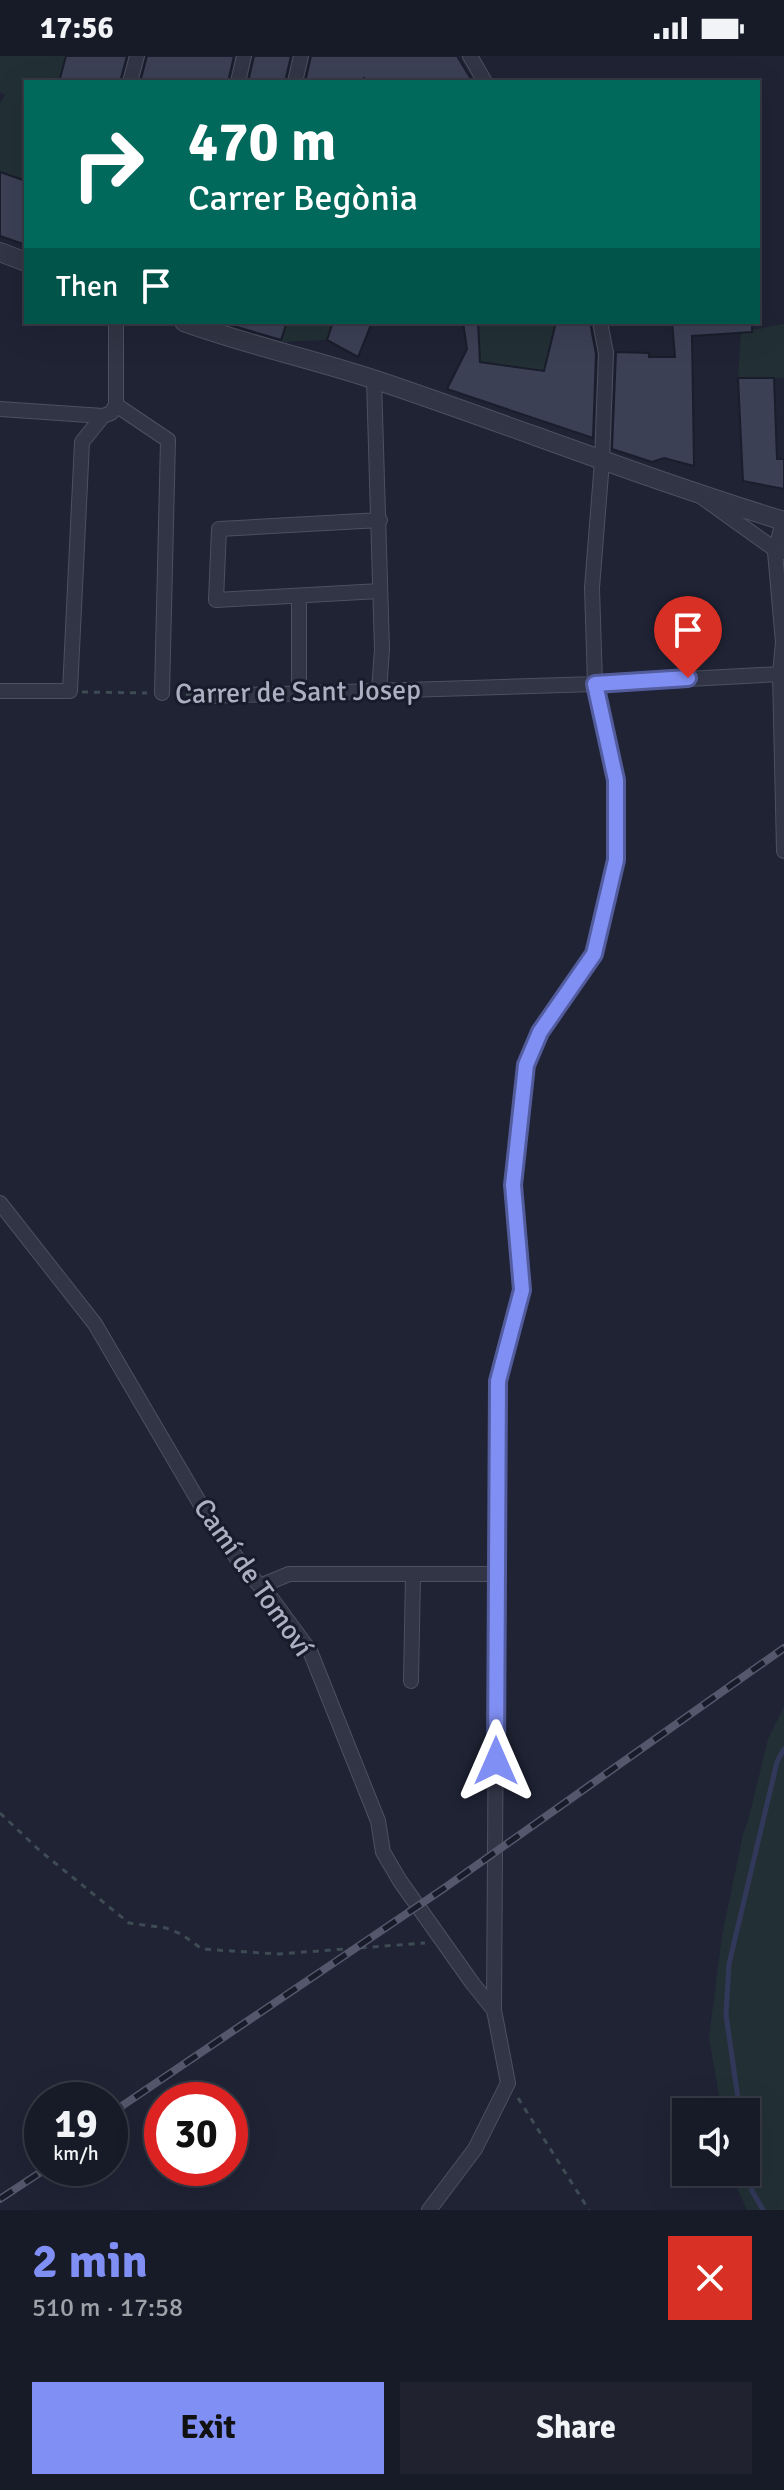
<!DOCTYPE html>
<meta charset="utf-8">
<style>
:root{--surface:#171a27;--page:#20232f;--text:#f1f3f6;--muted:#9ea1a7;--line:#363844;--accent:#808ff3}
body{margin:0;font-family:Signika,sans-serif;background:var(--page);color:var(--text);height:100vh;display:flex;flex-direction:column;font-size:30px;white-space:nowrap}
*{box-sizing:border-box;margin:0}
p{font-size:26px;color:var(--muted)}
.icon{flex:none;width:44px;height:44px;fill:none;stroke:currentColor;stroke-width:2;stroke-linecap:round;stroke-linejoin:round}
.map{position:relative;height:2154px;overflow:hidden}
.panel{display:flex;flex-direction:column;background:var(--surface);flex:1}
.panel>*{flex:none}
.hud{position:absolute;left:24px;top:24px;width:736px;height:244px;border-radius:0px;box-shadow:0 8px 32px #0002,0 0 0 2px var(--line);background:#00695c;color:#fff;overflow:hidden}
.tools{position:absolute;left:672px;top:2042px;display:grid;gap:16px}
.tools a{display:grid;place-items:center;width:88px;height:88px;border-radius:0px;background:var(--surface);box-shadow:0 8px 32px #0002,0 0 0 2px var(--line);font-size:40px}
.speed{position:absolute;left:24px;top:2026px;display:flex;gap:16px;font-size:40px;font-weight:700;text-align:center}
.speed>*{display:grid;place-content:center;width:104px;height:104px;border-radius:50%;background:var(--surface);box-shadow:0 8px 32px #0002,0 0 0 2px var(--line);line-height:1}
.speed small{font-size:20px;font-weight:400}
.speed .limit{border:12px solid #d22;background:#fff;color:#111}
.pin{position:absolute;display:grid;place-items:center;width:68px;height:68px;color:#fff;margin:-82px -34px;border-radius:50% 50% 50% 0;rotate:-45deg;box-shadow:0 0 8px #0007}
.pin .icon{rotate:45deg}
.me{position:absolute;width:88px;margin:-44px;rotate:0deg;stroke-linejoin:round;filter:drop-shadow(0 0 6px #0008)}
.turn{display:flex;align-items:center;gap:28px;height:168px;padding:0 32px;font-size:36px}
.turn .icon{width:104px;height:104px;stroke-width:2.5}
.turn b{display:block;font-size:56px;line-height:68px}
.then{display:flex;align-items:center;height:76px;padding:0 32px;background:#0003;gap:16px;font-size:30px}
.round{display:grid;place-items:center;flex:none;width:84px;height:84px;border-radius:0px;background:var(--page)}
.head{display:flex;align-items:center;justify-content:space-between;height:136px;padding:0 32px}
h1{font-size:48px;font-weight:700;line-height:60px;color:var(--accent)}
.cta{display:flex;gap:16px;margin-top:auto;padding:16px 32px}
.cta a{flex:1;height:92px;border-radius:0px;background:var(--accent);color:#111;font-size:32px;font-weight:700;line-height:92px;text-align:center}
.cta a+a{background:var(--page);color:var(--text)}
.status{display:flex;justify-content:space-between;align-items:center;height:56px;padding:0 40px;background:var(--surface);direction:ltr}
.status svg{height:22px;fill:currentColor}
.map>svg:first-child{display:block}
</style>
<div class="status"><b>17:56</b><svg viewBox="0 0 49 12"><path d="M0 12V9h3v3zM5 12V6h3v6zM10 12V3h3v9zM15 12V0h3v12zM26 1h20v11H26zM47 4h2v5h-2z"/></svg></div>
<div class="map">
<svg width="784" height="2154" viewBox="0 0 784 2154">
<rect width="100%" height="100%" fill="#1f2334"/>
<path fill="#223036" d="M0,0H66L59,26H26V125L0,116V48L5,39L0,36Z
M287,266H333L327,284L280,286Z
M478,266H556L544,315L481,307Z
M784,268V322H738L741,276Z
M784,1651V2154H747L735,2128L732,2116H746V2056H722L709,1982L722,1880L743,1778L748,1765L768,1683Z"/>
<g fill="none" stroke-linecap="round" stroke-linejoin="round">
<path stroke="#323859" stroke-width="5" d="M740,2056L726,1959L729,1908L777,1706L784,1693
M746,2095L752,2135L763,2154"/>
</g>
<path fill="#3b4055" stroke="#1a1d2b" stroke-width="2" d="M66,0H127L120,26H59Z
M147,0H234L228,26H140Z
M254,0H291L285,26H248Z
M311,0H457L473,26H373L364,22L362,26H305Z
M0,116L26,125V189L0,180Z
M228,266H287L281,284L227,268Z
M333,266H372L358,301L327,284Z
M463,266H478L480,306L544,315L556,266H590L596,298L593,382L447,333L467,293Z
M672,266H752V276L692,280L694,410L664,402L652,406L612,393L616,296L649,297V301H675Z
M738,322H774L777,403H784V433L743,425Z"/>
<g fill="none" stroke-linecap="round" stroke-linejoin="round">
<defs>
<path id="minor" d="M470,0L485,26
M130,26L137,0
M238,26L244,0
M295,26L301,0
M374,324L382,593L379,635
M116,349L168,384L162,637
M0,353L103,360
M703,442L780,497
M380,464L219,473L216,544L380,535
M783,465L775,496L783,586L780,618L784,795
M299,541V638
M0,635H70L82,386L103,360L111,357L116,349V266
M211,640L595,628L780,618
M0,1147L95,1268L205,1456L243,1511L271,1542L310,1595L378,1765L383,1796L400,1825L473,1928L494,1954
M260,1530L289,1518H497
M411,1625L413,1519
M429,2154L475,2093L508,2027L494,1954L498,1325L522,1234L513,1129L526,1009L540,976L594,898L616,804V724L595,628L592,532L602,405L606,297L600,266"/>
<path id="tertiary" d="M0,196L26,206
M184,266C247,289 313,303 376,324C513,370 646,423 784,465"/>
</defs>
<use href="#minor" stroke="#4d5060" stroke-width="16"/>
<use href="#tertiary" stroke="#4d5060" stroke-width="20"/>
<path stroke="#3e4b53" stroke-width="3" stroke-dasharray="6 6" stroke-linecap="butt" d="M82,636L147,637
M174,638L199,639
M0,1757L39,1794L129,1867L166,1872L181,1878L202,1893L278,1898L425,1887
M518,2042L589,2154"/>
<use href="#minor" stroke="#323545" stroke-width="14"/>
<use href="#tertiary" stroke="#323545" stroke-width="18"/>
<defs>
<path id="rail" d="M110,2058L443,1833L784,1592
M0,2143L47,2112"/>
</defs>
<use href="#rail" stroke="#54586c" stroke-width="8"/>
<use href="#rail" stroke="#181b29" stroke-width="5" stroke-dasharray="15" stroke-linecap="butt"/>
</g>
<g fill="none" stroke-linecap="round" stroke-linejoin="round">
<defs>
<path id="route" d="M496,1705L498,1325L522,1234L513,1129L526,1009L540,976L594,898L616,804V724L595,628L688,622"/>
</defs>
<use href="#route" stroke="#535d9e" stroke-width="20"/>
<use href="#route" stroke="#808ff3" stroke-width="14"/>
</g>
<g text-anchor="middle" stroke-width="6" stroke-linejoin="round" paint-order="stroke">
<g font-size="28" fill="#acafc2" stroke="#181b29">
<text transform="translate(298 635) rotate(-1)" y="10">Carrer de Sant Josep</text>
<text transform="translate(254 1521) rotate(55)" y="10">Camí de Tomoví</text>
</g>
</g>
</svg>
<div class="tools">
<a><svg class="icon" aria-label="sound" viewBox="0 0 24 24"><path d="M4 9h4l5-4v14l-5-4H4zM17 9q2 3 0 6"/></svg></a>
</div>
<div class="speed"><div>19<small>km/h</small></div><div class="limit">30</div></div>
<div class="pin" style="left:688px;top:622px;background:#d93025"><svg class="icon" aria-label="arrive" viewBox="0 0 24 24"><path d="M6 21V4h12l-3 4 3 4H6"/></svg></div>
<svg class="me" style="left:496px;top:1705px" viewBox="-20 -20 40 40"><path d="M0-17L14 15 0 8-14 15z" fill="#808ff3" stroke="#fff" stroke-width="4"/></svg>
<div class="hud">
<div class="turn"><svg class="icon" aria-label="right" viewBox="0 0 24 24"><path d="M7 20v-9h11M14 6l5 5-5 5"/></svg><div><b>470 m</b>Carrer Begònia</div></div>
<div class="then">Then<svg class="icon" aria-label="arrive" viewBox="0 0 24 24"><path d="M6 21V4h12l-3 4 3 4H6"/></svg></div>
</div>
</div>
<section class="panel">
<div class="head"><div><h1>2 min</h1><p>510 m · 17:58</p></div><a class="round" style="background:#d93025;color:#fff"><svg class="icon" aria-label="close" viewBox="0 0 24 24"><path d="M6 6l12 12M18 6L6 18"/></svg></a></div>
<div class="cta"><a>Exit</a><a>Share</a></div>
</section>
